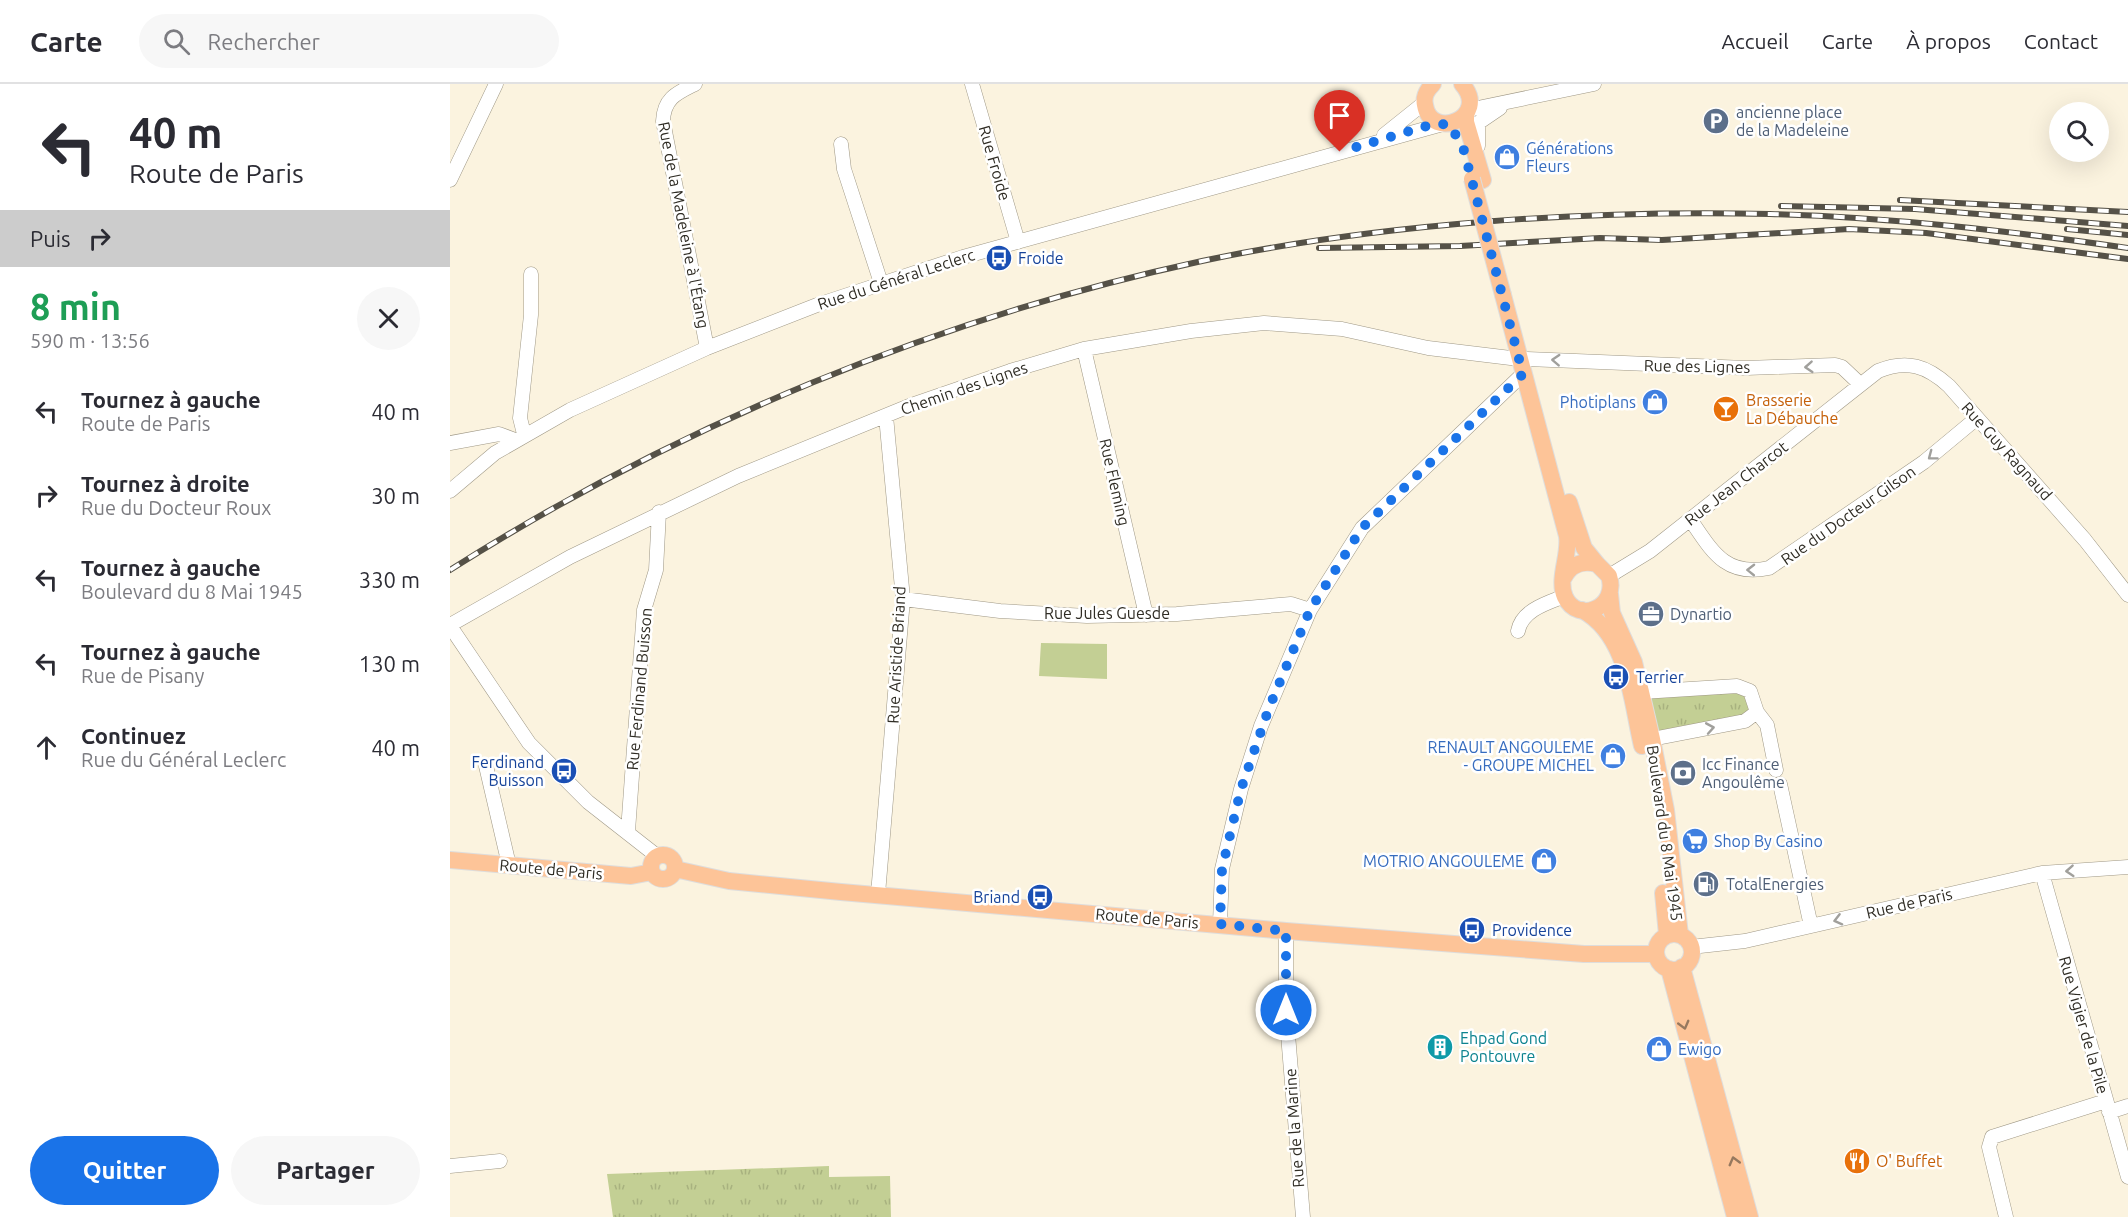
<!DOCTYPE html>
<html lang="fr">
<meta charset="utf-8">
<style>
:root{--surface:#fff;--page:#f7f7f7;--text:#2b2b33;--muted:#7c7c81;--line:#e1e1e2;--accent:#1a73e8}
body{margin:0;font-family:Ubuntu,sans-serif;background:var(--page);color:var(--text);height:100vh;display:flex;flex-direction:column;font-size:22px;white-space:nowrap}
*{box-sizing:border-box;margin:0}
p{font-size:20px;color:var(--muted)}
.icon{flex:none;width:33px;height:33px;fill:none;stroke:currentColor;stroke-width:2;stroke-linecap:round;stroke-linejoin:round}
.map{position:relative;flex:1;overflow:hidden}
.sheet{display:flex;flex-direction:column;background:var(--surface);width:450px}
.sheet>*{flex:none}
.guide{background:#fff;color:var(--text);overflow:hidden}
.fabs{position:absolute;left:1599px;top:18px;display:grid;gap:12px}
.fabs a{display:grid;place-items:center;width:60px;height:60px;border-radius:50%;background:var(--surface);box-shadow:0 6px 24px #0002;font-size:30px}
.pin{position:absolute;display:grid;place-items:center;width:51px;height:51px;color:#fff;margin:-62px -26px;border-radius:50% 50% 50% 0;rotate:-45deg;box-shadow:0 0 6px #0007}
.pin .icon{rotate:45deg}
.me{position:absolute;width:66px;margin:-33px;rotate:0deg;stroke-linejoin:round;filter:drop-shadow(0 0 4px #0008)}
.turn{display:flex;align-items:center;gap:21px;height:126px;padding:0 30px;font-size:27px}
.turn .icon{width:78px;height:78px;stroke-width:2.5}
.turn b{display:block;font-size:42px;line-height:51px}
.then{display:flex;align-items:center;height:57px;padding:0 30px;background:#0003;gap:12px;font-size:22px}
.round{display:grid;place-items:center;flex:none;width:63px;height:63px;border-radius:32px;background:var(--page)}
.overview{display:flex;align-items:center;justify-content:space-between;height:102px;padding:0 30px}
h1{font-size:36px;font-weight:700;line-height:45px;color:#1e9e55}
.cta{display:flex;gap:12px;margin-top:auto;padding:12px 30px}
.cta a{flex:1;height:69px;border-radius:36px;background:var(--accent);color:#fff;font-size:24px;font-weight:700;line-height:69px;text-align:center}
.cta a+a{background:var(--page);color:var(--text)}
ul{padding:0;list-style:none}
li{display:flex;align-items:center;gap:18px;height:84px;padding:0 30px}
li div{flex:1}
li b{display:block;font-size:22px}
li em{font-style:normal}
header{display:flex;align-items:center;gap:36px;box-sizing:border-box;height:84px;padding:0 30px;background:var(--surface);border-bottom:2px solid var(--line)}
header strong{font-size:28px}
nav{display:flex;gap:33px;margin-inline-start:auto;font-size:21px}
.search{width:420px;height:54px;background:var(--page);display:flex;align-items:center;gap:15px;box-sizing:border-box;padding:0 21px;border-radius:33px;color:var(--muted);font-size:22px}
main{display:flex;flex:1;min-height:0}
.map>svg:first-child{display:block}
</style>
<header>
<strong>Carte</strong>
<div class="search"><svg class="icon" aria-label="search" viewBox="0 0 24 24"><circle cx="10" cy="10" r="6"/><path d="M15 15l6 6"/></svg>Rechercher</div>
<nav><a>Accueil</a><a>Carte</a><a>À propos</a><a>Contact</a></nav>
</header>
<main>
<section class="sheet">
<div class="guide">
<div class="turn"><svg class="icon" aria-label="left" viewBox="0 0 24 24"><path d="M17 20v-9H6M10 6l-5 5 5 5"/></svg><div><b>40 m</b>Route de Paris</div></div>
<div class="then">Puis<svg class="icon" aria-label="right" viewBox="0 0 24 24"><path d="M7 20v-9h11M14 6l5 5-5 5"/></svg></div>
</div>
<div class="overview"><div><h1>8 min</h1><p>590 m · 13:56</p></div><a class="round"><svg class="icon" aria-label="close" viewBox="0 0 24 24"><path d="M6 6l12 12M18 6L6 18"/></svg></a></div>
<ul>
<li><svg class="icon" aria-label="left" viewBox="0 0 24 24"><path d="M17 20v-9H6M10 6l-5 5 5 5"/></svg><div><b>Tournez à gauche</b><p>Route de Paris</p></div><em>40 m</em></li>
<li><svg class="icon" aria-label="right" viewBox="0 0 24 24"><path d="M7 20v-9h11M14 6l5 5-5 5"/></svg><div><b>Tournez à droite</b><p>Rue du Docteur Roux</p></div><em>30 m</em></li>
<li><svg class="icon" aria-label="left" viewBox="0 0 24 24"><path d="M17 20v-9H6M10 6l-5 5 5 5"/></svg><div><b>Tournez à gauche</b><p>Boulevard du 8 Mai 1945</p></div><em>330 m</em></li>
<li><svg class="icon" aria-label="left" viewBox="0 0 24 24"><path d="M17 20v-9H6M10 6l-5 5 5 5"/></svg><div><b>Tournez à gauche</b><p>Rue de Pisany</p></div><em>130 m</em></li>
<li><svg class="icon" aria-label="ahead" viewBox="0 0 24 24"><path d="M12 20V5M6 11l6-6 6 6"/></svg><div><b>Continuez</b><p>Rue du Général Leclerc</p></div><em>40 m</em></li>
</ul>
<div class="cta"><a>Quitter</a><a>Partager</a></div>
</section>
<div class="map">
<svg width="1678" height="1133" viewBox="0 0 1678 1133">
<defs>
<pattern id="grass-tufts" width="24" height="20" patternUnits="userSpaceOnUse" patternTransform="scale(1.5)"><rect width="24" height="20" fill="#c3cf94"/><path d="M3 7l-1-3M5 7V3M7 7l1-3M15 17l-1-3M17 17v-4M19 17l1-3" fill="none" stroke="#a8b27f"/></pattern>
</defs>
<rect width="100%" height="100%" fill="#fbf3df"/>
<path fill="url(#grass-tufts)" d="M1290,608L1295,610L1300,625L1289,633L1207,648L1198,613Z
M379,1082V1093L440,1092L441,1133H163L157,1090Z"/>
<path fill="#c3cf94" d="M591,559L657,560V595L589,592Z"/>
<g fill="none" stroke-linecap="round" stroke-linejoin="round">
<defs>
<path id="minor" d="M245,0C227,9 214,14 213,37L257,264
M522,0L568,158
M1018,26L1144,0
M934,51L974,19
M391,60L394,85L431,199
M1028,62V39L1050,24
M0,96L46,0
M634,265L696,531
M1077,275L1296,284L1385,281L1392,283L1410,300
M74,350L70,334L81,231V190
M0,359L49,350L65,356
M0,407L45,369L120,326L257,264L367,221L513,173L993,40
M1240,435C1262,467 1275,493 1319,484L1474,378L1527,334
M1159,492L1200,467L1428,287C1457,275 1477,282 1499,302L1635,456L1678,511
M453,515L550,527L637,532L727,530L841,520L860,526
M0,541L120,473L288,392L464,320L560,287L634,265L741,247L814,239L892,245L978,264L1069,275
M0,542L79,659L138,718L207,772
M1068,547C1072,526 1097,519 1115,512
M1192,608L1287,602L1300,607L1307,628L1295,637L1202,655
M1307,628L1317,641L1326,686
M36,682L59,781
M1330,700L1361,842
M178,747L194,526L206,486L209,428
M1592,789L1678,1093
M428,810L453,515L436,332
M770,840L772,785L791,705L811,642L860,526L912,444L1073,290
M836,847V926L853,1133
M1241,863L1295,857L1592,789L1678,783
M1659,1028L1678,1022
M0,1082L50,1077
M1556,1133L1539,1063L1542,1053L1656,1017"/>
<path id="major" d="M983,0C977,6 973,12 975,21C981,58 1041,33 1012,0
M1016,29V38L1033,96
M1053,211L1117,452C1120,471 1107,495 1115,513C1128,541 1169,523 1159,492L1147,480C1132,476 1120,480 1113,495
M1119,418L1134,464L1147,480
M1160,510L1162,529L1184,578L1202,655L1216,726L1230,851
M1132,526C1178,551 1181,615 1192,662
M201 783a12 12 0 1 1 24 0a12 12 0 1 1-24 0Z
M0,776L181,792L202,788
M225,785L279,797L391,808L836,847L1134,870H1206
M1213,809L1217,851
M1206 868a18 18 0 1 1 36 0a18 18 0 1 1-36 0Z
M1232,883L1300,1133
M1219,885L1285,1133"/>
</defs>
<use href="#minor" stroke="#9f9886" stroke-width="15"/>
<use href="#major" stroke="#dedddc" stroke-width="18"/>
<use href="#minor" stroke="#fff" stroke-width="14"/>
<use href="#major" stroke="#fdc498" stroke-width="16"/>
<defs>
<path id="rail" d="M1450,116L1678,128
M1331,122L1465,125L1678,142
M1617,145L1678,151
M869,164L1010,162L1150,154L1212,156L1399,145L1476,149L1678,175
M0,486C229,341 487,234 752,177C932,139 1136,126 1320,130C1440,133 1559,147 1678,164"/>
</defs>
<use href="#rail" stroke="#555147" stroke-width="6"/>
<use href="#rail" stroke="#fff" stroke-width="4" stroke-dasharray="11" stroke-linecap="butt"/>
<defs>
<path id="major-bridge" d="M1022,95L1053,211"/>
</defs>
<use href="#major-bridge" stroke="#dedddc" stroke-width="18" stroke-linecap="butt"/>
<use href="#major-bridge" stroke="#fdc498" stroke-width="16"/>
</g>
<defs><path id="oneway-chevron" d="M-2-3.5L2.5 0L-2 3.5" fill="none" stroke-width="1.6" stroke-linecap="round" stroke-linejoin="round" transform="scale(1.5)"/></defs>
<g stroke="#a1a09c">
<use href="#oneway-chevron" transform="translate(1106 276) rotate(-177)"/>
<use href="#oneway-chevron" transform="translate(1359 283) rotate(176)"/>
<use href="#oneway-chevron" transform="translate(1482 372) rotate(143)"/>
<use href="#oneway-chevron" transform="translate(1301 486) rotate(-179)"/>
<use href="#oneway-chevron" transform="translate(1260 644) rotate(-10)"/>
<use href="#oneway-chevron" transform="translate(1620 787) rotate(176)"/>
<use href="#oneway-chevron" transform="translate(1388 836) rotate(166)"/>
</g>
<g stroke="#96785e">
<use href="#oneway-chevron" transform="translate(1234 941) rotate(75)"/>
<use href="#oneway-chevron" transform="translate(1284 1077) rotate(-105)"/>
</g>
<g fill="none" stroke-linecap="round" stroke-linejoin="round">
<path stroke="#1a73e8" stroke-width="10" stroke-dasharray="0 18" d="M836,926V847L770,840L772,785L791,705L819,624L860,526L912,444L1073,290L1013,63L999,40L980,41L890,68"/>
</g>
<defs>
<symbol id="parking-disc" viewBox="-11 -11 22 22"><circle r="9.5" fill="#5c6f8a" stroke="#fff"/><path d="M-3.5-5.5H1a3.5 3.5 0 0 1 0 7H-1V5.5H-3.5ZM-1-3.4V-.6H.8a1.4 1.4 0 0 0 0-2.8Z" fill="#fff"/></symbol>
<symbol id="shop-disc" viewBox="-11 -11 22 22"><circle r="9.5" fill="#3f7fe0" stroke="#fff"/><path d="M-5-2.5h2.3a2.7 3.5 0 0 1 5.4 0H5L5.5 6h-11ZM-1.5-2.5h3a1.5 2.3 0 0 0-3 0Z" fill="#fff"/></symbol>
<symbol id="bus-disc" viewBox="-11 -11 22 22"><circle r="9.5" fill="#1a4fb4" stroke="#fff"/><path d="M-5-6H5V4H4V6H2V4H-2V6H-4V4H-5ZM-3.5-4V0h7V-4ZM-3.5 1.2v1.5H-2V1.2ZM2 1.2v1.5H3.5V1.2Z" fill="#fff"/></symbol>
<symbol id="bar-disc" viewBox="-11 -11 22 22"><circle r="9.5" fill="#e8710a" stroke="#fff"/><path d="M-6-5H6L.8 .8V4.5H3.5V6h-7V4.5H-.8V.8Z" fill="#fff"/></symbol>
<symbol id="office-disc" viewBox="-11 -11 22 22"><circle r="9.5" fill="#5c6f8a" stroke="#fff"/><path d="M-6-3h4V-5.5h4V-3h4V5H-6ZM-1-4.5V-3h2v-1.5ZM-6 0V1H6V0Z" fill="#fff"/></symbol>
<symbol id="bank-disc" viewBox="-11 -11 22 22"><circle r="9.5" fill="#5c6f8a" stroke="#fff"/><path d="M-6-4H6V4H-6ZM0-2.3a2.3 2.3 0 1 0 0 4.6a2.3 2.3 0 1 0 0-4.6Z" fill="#fff"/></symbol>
<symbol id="supermarket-disc" viewBox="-11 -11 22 22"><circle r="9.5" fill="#3f7fe0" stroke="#fff"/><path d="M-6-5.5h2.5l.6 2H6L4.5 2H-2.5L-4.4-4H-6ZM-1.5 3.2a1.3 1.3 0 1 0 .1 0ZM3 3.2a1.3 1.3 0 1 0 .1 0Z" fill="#fff"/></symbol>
<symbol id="fuel-disc" viewBox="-11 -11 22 22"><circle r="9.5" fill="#5c6f8a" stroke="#fff"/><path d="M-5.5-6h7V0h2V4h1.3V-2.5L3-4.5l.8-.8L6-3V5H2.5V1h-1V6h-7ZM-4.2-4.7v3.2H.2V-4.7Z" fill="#fff"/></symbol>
<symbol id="building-disc" viewBox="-11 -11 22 22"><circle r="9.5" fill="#0f9aa8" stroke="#fff"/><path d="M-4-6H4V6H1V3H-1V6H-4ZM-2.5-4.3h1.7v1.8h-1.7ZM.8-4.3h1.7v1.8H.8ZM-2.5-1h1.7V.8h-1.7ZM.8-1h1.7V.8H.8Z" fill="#fff"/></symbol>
<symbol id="restaurant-disc" viewBox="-11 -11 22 22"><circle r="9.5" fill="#e8710a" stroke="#fff"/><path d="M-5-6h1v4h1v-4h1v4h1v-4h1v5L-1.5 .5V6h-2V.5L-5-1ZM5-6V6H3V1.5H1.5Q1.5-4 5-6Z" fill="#fff"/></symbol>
</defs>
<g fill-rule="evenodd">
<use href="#parking-disc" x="1251" y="22" width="30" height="30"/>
<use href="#shop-disc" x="1042" y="58" width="30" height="30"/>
<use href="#bus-disc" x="534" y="159" width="30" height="30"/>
<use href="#shop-disc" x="1190" y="303" width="30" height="30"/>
<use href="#bar-disc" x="1261" y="310" width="30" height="30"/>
<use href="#office-disc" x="1186" y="515" width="30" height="30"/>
<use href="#bus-disc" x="1151" y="578" width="30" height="30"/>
<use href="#shop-disc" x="1148" y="657" width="30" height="30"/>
<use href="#bus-disc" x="99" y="672" width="30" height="30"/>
<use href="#bank-disc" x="1218" y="674" width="30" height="30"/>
<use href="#supermarket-disc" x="1230" y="742" width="30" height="30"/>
<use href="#shop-disc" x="1079" y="762" width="30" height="30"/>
<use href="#fuel-disc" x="1241" y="785" width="30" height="30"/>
<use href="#bus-disc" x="575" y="798" width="30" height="30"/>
<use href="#bus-disc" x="1007" y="831" width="30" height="30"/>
<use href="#building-disc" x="975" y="948" width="30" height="30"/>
<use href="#shop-disc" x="1194" y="950" width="30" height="30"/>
<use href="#restaurant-disc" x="1392" y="1062" width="30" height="30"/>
</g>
<g text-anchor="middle" stroke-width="5" stroke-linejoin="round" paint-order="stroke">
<g font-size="16" fill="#4e5e75" stroke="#fff" text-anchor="start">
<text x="1286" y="34">ancienne place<tspan x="1286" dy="18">de la Madeleine</tspan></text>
<text x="1220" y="536">Dynartio</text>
<text x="1252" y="686">Icc Finance<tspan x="1252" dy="18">Angoulême</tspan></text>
<text x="1276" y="806">TotalEnergies</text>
</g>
<g font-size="16" fill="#366cbe" stroke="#fff" text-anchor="start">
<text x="1076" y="70">Générations<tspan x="1076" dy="18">Fleurs</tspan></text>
<text x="1186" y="324" text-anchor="end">Photiplans</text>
<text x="1144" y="669" text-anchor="end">RENAULT ANGOULEME<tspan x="1144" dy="18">- GROUPE MICHEL</tspan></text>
<text x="1264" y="763">Shop By Casino</text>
<text x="1074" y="783" text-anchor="end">MOTRIO ANGOULEME</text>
<text x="1228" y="971">Ewigo</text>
</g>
<g font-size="16" fill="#2f2c24" stroke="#fff">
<text transform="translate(545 79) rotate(74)" y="6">Rue Froide</text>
<text transform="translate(234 141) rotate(79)" y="6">Rue de la Madeleine à l'Étang</text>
<text transform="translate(446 195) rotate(-18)" y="6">Rue du Général Leclerc</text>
<text transform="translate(1247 282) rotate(1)" y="6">Rue des Lignes</text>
<text transform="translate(514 304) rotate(-19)" y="6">Chemin des Lignes</text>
<text transform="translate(1557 367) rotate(48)" y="6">Rue Guy Ragnaud</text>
<text transform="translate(665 398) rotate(77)" y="6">Rue Fleming</text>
<text transform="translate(1286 399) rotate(-38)" y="6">Rue Jean Charcot</text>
<text transform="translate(1398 431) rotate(-35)" y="6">Rue du Docteur Gilson</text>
<text x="657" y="535">Rue Jules Guesde</text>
<text transform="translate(446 571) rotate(-87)" y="6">Rue Aristide Briand</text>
<text transform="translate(189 605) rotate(-85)" y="6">Rue Ferdinand Buisson</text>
<text transform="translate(1215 749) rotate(82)" y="6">Boulevard du 8 Mai 1945</text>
<text transform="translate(101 785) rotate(5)" y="6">Route de Paris</text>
<text transform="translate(1459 819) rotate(-13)" y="6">Rue de Paris</text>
<text transform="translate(697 834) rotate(5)" y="6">Route de Paris</text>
<text transform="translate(1634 941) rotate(74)" y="6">Rue Vigier de la Pile</text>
<text transform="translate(844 1044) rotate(-94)" y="6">Rue de la Marine</text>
</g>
<g font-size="16" fill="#164399" stroke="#fff" text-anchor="start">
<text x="568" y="180">Froide</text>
<text x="1186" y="599">Terrier</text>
<text x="94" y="684" text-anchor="end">Ferdinand<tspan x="94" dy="18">Buisson</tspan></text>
<text x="570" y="819" text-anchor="end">Briand</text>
<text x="1042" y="852">Providence</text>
</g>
<g font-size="16" fill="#c56008" stroke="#fff" text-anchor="start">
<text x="1296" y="322">Brasserie<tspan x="1296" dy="18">La Débauche</tspan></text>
<text x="1426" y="1083">O' Buffet</text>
</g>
<g font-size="16" fill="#0d838f" stroke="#fff" text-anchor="start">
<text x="1010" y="960">Ehpad Gond<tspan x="1010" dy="18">Pontouvre</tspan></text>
</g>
</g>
</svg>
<div class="fabs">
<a><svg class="icon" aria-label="search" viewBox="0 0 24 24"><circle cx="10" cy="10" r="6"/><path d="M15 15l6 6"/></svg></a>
</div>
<div class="pin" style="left:890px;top:68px;background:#d93025"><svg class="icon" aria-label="arrive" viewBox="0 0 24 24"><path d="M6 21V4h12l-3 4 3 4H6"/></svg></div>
<svg class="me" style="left:836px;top:926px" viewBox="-20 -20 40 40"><circle r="17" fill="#1a73e8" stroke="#fff" stroke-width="3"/><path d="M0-11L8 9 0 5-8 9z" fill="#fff"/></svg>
</div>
</main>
